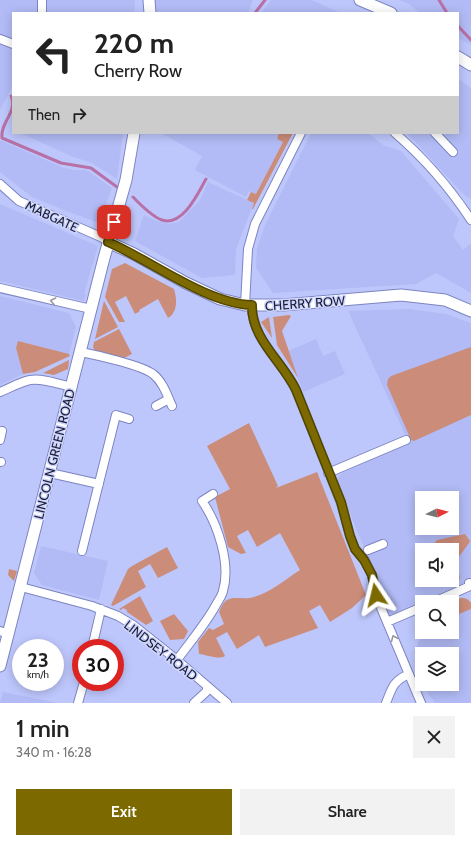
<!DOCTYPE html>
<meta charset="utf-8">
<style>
:root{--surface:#fff;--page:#f2f2f2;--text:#222;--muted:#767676;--accent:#7c6a01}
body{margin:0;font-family:Cabin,sans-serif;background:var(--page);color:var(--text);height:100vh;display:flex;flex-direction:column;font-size:15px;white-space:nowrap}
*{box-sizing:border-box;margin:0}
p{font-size:13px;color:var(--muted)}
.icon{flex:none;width:22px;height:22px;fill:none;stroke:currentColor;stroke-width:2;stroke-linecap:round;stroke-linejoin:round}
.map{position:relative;height:703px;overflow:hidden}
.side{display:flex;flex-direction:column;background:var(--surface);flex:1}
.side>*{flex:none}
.banner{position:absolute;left:12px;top:12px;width:447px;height:122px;border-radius:0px;box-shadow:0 2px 10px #0003;background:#fff;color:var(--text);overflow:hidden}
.needle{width:26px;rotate:84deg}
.tools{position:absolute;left:415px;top:491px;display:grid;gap:8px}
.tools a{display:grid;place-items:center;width:44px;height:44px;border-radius:0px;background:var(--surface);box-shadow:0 2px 10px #0003;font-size:20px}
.speed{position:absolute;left:12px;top:639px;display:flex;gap:8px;font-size:20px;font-weight:700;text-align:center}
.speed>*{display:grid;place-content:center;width:52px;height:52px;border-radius:50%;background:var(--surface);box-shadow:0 2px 10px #0003;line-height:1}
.speed small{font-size:10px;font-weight:400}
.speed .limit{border:6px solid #d22;background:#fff;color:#111}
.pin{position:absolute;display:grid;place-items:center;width:34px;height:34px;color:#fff;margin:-17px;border-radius:8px;box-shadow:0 2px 6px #0006}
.me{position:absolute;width:44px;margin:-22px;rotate:350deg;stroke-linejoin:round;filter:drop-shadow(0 0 3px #0008)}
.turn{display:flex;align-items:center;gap:14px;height:84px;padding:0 16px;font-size:18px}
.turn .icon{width:52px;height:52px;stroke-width:2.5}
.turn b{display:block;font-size:28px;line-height:34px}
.then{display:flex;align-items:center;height:38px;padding:0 16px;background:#0003;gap:8px;font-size:15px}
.round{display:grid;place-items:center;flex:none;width:42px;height:42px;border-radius:0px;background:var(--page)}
.headline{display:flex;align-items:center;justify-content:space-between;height:68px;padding:0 16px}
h1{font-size:24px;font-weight:600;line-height:30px}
.button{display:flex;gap:8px;margin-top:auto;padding:8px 16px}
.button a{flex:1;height:46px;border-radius:0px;background:var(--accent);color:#fff;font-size:16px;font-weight:600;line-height:46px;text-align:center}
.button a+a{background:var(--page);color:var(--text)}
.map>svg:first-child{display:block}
</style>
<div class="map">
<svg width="471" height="703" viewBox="0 0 471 703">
<rect width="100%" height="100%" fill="#bec7fc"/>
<path fill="#b2bbf5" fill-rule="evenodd" d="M0,0H135L134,13H13V85L0,110Z
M153,0H253L248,13H153Z
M271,0H312L341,13H261Z
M400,0H471V45L458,38V13H420L409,4Z
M458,79L471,88V199L464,195L407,133H458Z
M20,133H123L117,179L92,163L71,156Z
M161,133H279L277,139L283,142L256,194L249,191L246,197L195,170L202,156Z
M311,133H368L383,145L401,151L459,219L453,236L463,250L471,243V293L436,273L416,284L273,293L256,268L257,248L265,225Z
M0,140L64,168L74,170H84L88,171L112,188L99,223L64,210L32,197L0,172Z
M208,182L254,203L236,249L235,275L202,278L135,241L144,215L157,221L168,224L179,222L200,200Z
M0,204L98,246L84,294H86L84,301L0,281Z
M0,296L69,313L76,327L69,354L18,341L16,348L23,374L0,385Z
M409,309L446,314L471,323V582L387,617L382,601L380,587L338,484V478L342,473L409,443L348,311ZM422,498H452V528H422ZM422,550H452V580H422Z
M316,339L323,356L335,351L345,374L303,392L288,351Z
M41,546L108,561L99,600L42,585L34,573Z
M471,609V703H435L429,695L425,684H452V654H422V674L414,651L424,632H452V617Z
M3,692L58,703H0Z"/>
<path fill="#cb8c7a" d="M279,133H293L253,209H252L254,203L247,200L251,192L256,194L283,142L277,139Z
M125,263L174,289C177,299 178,312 168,318L158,299L139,310L140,311L135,314L126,296L115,302L125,322H119L105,297L112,269Z
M104,301L118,327L95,339Z
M289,315L291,316L282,331L298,378L277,345L273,317Z
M269,317L272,338L261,322Z
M119,329L132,354L124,358L95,351L93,347L94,342Z
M18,341L69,354L70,356L35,372L23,374L16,348Z
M471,347V415L414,441L411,440L387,385L388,379L391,376Z
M69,360L68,369L54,375L43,373Z
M249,423L278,486L276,488L317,472L366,595L352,608L330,622L320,605L309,611L318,628L265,647L259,635L237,649L227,632L216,638L225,656C219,660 207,655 199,654L198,642L209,628L213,630L224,624L219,612C221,608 223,602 227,600C234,596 246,600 254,597C271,592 286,579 300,570L280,533L257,547L248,530L237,536L246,553L241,554L228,547L215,497L230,489L207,446Z
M465,534L470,541L469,543C458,559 455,557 460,578L457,583H454L450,580H452V550H432L431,547L437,540Z
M167,547L178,568L158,578L150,564L138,571L146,587L113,606L111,605L128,569L132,566Z
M9,569L17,571L14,581L8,575Z
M140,596L153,621L146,625L127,612V610L123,608L121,610L119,609Z
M460,598C464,598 468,598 470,602H471V609L452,617V602H450Z
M174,614L188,631L184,639L170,640L160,621Z"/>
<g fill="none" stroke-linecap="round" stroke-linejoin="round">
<path stroke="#b871a6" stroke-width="3" d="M439,0L447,13
M255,13L265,0
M458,26L471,40
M11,96C18,112 0,122 2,138L61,163L91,168L117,187
M133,197C141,205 151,216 162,220C183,227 198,193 206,179"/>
<defs>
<path id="street" d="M42,13V0
M0,39L13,44
M395,133C424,158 450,188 471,220
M435,133L453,152
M0,184L19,201L103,238L108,242
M0,288L91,309
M245,305L248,249L255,224L301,133
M252,305C251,339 283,362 296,390L341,503L350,536L355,549L364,559L372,575L379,603L421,703
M81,352C96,355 141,365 153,374C163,382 167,395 172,406
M0,392C10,388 20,382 30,380C43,378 59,384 72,387
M156,406L169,399
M0,440L2,431
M0,462H1
M50,473L99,484
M328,473L406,440
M368,550L383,544
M82,551L116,415L129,419
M21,587L92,606L118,616L133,625L177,660L227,703
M434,602L470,586L469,583
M387,622L422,607
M0,631L8,634
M92,648L101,609
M177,660C190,642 205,625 216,605C218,601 222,596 223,591C231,564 218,524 202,501L213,494
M78,703L84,682
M194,703L206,692L208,687
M386,703C392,688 393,681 409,674"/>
<path id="secondary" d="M149,0L150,13
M360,0L391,13
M458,57L471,65
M108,242L134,254L186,283L220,299L245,305H283L401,295L445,300L471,311
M0,666L104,258L126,180L134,133"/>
</defs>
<use href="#street" stroke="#7c85c2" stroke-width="10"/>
<use href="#secondary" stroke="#7c85c2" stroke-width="13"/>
<use href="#street" stroke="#fff" stroke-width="8"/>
<use href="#secondary" stroke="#fff" stroke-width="11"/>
</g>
<defs><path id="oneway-chevron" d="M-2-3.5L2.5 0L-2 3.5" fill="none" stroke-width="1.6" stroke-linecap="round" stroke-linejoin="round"/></defs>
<g stroke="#9899a4">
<use href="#oneway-chevron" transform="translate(53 301) rotate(-167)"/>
<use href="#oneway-chevron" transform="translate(394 638) rotate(-113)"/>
</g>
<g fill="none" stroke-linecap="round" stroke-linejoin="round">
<defs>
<path id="route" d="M114,222L108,242C150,260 207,304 252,305C251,339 283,362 296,390L341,502L350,536L355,549L364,560L372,575L376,595"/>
</defs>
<use href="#route" stroke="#514501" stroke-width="10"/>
<use href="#route" stroke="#7c6a01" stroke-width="7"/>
</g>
<g text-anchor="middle" stroke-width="3" stroke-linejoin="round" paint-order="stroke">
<g font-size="13" fill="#1a1d35" stroke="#ced5fd">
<text transform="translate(52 216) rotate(25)" y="5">MABGATE</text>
<text transform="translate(305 303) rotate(-4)" y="5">CHERRY ROW</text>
<text transform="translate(54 454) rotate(-76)" y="5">LINCOLN GREEN ROAD</text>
<text transform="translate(161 650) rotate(38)" y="5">LINDSEY ROAD</text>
</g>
</g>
</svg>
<div class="tools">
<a><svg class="needle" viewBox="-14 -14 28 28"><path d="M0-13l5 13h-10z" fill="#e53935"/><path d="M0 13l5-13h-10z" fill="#767676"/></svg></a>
<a><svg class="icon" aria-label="sound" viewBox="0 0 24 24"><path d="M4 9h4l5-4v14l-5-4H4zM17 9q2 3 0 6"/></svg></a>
<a><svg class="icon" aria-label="search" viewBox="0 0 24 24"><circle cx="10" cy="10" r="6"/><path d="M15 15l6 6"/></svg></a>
<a><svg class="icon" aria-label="layers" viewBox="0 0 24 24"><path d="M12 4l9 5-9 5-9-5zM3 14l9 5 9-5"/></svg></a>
</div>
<div class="speed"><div>23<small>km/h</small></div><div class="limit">30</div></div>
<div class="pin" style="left:114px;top:222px;background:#d93025"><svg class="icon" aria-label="arrive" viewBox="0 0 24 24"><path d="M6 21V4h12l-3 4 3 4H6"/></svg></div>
<svg class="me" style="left:376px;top:595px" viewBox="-20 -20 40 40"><path d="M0-17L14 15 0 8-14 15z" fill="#7c6a01" stroke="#fff" stroke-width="4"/></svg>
<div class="banner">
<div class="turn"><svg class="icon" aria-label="left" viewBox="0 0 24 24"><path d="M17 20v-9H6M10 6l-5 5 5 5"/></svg><div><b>220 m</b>Cherry Row</div></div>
<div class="then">Then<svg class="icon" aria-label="right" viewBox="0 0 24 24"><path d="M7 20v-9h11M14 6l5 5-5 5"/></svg></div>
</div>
</div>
<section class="side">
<div class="headline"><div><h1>1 min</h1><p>340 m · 16:28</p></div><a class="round"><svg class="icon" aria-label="close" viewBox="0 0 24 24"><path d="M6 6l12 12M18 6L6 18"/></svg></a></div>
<div class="button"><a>Exit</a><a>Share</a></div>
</section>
